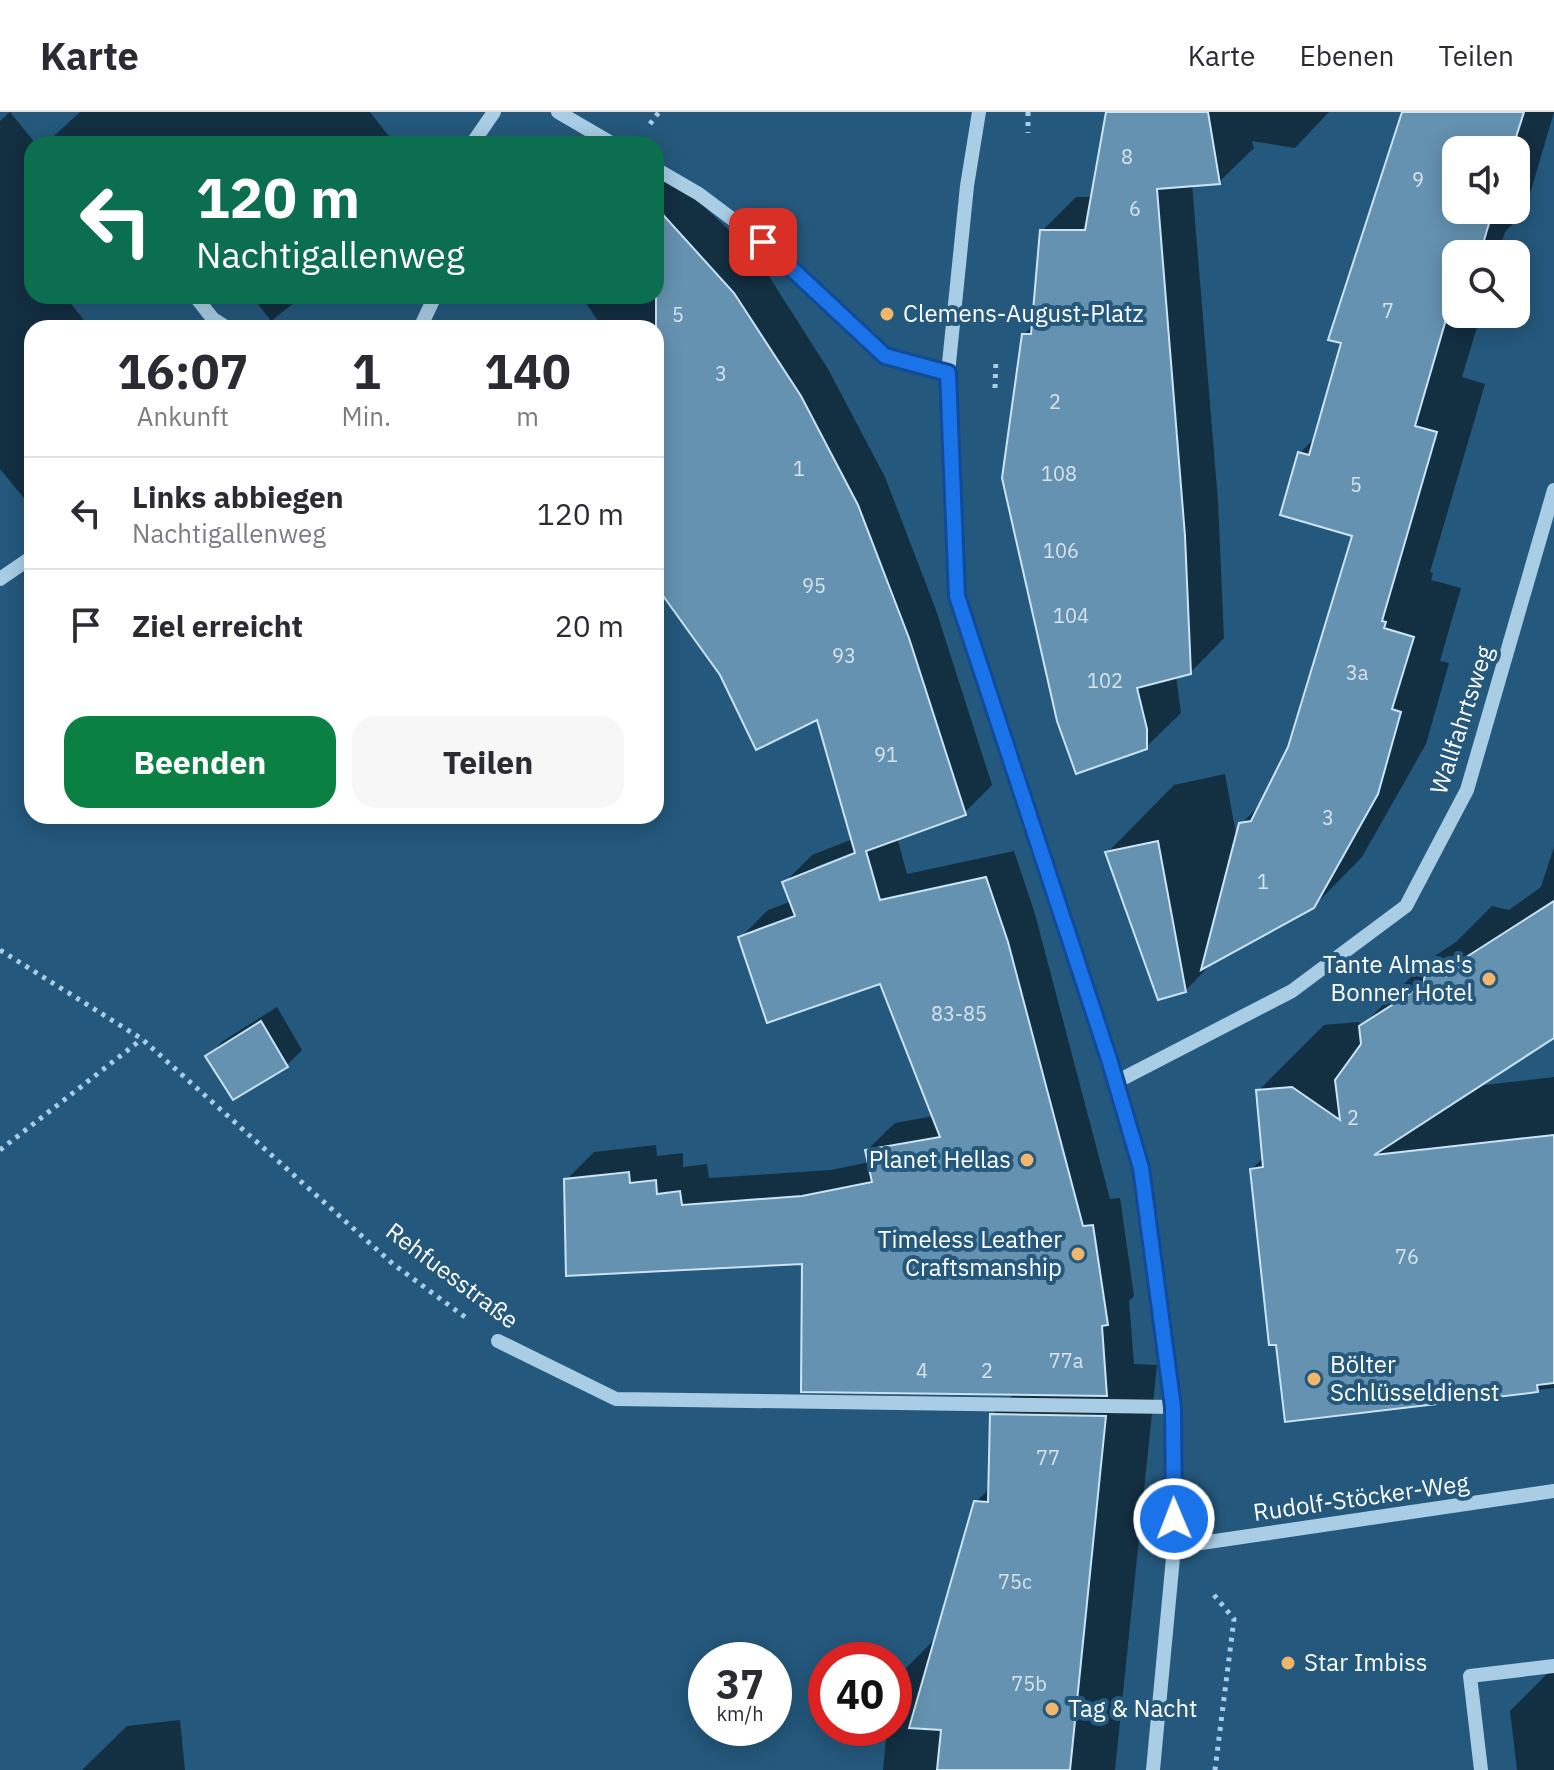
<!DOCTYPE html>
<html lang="de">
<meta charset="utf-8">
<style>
:root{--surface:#fff;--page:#f7f7f7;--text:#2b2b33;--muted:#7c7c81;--line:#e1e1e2;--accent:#0b8043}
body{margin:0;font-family:"IBM Plex Sans",sans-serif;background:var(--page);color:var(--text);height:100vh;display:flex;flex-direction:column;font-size:30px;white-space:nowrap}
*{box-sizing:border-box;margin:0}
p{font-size:26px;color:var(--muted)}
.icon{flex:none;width:44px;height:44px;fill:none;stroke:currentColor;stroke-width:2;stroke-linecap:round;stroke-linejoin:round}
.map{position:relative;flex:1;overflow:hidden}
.panel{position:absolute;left:24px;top:208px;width:640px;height:504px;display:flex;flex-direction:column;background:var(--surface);border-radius:24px;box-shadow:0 4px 20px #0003}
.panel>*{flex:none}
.top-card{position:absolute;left:24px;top:24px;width:640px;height:168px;border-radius:24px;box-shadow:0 4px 20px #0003;background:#0b6e4f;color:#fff;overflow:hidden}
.tools{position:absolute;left:1442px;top:24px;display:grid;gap:16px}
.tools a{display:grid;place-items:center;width:88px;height:88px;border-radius:16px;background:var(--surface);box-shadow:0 4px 20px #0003;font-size:40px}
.speed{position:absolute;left:688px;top:1530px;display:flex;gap:16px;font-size:40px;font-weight:700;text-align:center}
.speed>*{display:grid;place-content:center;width:104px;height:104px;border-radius:50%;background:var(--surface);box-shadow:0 4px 20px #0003;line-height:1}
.speed small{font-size:20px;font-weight:400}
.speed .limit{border:12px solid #d22;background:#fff;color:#111}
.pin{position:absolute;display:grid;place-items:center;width:68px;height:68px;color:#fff;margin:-34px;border-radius:16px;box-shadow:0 4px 12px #0006}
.me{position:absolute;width:88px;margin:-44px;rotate:359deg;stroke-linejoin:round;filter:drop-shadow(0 0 6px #0008)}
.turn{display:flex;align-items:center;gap:28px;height:168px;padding:0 40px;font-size:36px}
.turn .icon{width:104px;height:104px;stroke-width:2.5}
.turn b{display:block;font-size:56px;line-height:68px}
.eta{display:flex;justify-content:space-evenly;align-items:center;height:136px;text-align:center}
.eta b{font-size:48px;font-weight:700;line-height:56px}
.action{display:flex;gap:16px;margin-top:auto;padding:16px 40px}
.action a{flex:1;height:92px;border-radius:24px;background:var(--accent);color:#fff;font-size:32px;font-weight:700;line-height:92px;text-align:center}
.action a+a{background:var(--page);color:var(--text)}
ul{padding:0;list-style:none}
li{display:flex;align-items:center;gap:24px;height:112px;padding:0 40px;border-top:2px solid var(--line)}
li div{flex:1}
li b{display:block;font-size:30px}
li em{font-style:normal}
header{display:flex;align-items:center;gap:48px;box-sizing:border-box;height:112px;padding:0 40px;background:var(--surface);border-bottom:2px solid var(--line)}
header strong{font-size:38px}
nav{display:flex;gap:44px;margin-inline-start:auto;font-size:28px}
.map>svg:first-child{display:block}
</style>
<header>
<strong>Karte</strong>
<nav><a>Karte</a><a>Ebenen</a><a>Teilen</a></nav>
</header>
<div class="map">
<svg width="1554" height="1658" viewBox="0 0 1554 1658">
<rect width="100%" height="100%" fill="#24587c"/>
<path fill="#0007" fill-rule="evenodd" d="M10,0L36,32H32V184H65L90,216H32V396L0,357V9Z
M80,0H370L395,32H45Z
M1108,0H1329L1295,36L1252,29L1254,36L1219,70L1192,72L1218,389L1224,526L1190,561L1176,564L1181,601L1146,635L1024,223L1034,212L1042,119L1076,85H1093Z
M1405,0H1554L1525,99L1505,120L1498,142H1456V202H1481L1462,265L1485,272L1430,460L1433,461L1431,468L1461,476L1440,549L1449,551L1426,632L1362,745L1313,795L1215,848L1185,879L1107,741L1174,673L1225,662L1237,727L1241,712L1262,691L1290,635L1355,423L1300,341L1316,325ZM1456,38H1516V98H1456Z
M669,61L756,144L828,257L885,365L936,498L992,673L964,701L897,725L907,762L1014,739L1035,802L1110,1087L1120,1086L1134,1184L1129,1189L1134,1252L1157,1253L1115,1658H883L887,1616H894V1568L937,1525L976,1390L991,1375L992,1303L1015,1281L804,1150L566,1068L594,1040L656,1033L657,1044L683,1041V1055L707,1052L709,1066L831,1058L870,1050L867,1038L895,1011L934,1004L881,869L740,826L768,798L792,789L785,770L812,743L853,727L818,606L722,562L656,470V216H603L581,184H656V70ZM864,736L865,739L815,759V755Z
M252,184H303L271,209Z
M1554,735V910L1476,974L1554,965V1276L1450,1287L1252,1057L1264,1045L1258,979L1324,913L1358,910L1363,913L1427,849L1456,830L1492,794L1509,798L1541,775Z
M277,895L302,938L287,953L233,985L208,944L223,929Z
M1554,1555V1658H1517L1510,1599Z
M180,1608L185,1658H82L127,1614Z"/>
<path fill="#6592b1" stroke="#cbe4f4" stroke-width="2" d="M1106,0H1208L1220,72L1157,77L1185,424L1191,562L1137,576L1147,617V637L1076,662L1057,609L1002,366L1022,222H1031L1040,118H1085Z
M1402,0H1524L1512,38H1456V98H1493L1480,142H1456V173L1415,314L1437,320L1382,509L1386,510L1384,516L1414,525L1392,597L1401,600L1378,682L1314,796L1201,858L1239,711L1251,709L1288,635L1352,424L1280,403L1298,340L1309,343L1341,231L1328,228Z
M656,95L734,181L801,284L858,393L909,526L966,703L866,739L880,788L986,765L1008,830L1083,1114L1093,1113L1108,1213L1102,1214L1107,1284L801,1280L802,1152L566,1164L564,1067L629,1060L630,1071L656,1068L657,1082L680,1079L682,1093L802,1084L872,1070L865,1038L940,1025L880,872L767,911L738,825L795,804L782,770L855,741L817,608L756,638L720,563L656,474Z
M1158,729L1186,880L1158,888L1105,740Z
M1554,789V926L1374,1043L1554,1023V1271L1537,1273L1538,1280L1285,1310L1276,1233H1269L1250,1057L1263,1055L1256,978L1292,975L1340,1008L1335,968L1361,932L1359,914L1417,877L1423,878L1425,859L1446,864V858Z
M261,909L288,955L233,988L205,944Z
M990,1302L1106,1304L1070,1658H937L941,1618L909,1616L974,1389L988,1390Z"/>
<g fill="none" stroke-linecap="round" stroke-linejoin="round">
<path stroke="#a8cde5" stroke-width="5" stroke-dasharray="4 6" stroke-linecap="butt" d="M1028,0V21
M650,12L659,0
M995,276L996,246
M0,838L142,927L393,1152L465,1205
M0,1038L142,927
M1214,1483L1234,1507L1215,1658"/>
<path stroke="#a8cde5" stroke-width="14" d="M558,0L613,32
M979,0L967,74L948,261L957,484L1109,947L1141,1056L1173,1295L1174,1435L1153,1658
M472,32L494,0
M656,57L699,82L784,146L885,244L948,261
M195,184L213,207L227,216
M420,216L435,184
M0,467L32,445
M1116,970L1292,879L1406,794L1467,678L1554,378
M498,1229L616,1287L1173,1295
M1174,1435L1554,1379
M1481,1658L1470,1564L1554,1554"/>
</g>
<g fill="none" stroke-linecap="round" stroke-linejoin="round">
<defs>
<path id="route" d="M763,130L885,244L948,261L957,484L1109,947L1141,1056L1173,1295L1174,1407"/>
</defs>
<use href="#route" stroke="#114b97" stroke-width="20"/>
<use href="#route" stroke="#1a73e8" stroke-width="14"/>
</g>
<g fill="#efb66c" stroke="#24587c" stroke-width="3">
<circle cx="887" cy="202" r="8"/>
<circle cx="1489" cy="867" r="8"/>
<circle cx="1027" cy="1048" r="8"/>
<circle cx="1078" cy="1142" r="8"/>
<circle cx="1314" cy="1267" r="8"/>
<circle cx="1288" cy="1551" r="8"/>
<circle cx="1052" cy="1597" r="8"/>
</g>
<g text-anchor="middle" stroke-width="8" stroke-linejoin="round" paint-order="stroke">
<g font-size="20" fill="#d8e4ec">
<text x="1127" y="52">8</text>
<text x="1418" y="75">9</text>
<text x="1135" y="104">6</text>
<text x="1388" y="206">7</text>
<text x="678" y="210">5</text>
<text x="721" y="269">3</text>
<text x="1055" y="297">2</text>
<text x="799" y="364">1</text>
<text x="1059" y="369">108</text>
<text x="1356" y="380">5</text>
<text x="1061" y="446">106</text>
<text x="814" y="481">95</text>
<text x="1071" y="511">104</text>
<text x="844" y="551">93</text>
<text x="1357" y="568">3a</text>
<text x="1105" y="576">102</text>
<text x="886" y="650">91</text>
<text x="1328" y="713">3</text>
<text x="1263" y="777">1</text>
<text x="959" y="909">83-85</text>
<text x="1353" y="1013">2</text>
<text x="1407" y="1152">76</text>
<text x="1066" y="1256">77a</text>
<text x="922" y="1266">4</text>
<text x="987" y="1266">2</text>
<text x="1048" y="1353">77</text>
<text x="1015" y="1477">75c</text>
<text x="1029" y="1579">75b</text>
</g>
<g font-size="24" fill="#fff" stroke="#24587c" text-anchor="start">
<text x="903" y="210">Clemens-August-Platz</text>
<text x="1473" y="861" text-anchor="end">Tante Almas's<tspan x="1473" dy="28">Bonner Hotel</tspan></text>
<text x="1011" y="1056" text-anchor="end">Planet Hellas</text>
<text x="1062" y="1136" text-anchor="end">Timeless Leather<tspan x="1062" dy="28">Craftsmanship</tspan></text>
<text x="1330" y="1261">Bölter<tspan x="1330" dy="28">Schlüsseldienst</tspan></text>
<text x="1304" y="1559">Star Imbiss</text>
<text x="1068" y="1605">Tag &amp; Nacht</text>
</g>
<g font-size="24" fill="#fff" stroke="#24587c">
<text transform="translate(1462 608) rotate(-72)" y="8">Wallfahrtsweg</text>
<text transform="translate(452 1164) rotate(37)" y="8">Rehfuesstraße</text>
<text transform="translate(1361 1386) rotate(-8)" y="8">Rudolf-Stöcker-Weg</text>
</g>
</g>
</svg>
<div class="tools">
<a><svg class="icon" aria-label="sound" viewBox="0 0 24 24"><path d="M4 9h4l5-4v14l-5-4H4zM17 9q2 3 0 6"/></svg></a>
<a><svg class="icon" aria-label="search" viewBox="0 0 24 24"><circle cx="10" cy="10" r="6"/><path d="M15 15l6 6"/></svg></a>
</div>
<div class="speed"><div>37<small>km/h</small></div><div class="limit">40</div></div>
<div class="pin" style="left:763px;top:130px;background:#d93025"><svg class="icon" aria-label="arrive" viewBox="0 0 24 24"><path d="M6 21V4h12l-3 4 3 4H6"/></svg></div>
<svg class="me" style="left:1174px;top:1407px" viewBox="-20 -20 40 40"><circle r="17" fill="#1a73e8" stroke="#fff" stroke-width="3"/><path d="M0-11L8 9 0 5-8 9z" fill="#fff"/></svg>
<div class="top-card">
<div class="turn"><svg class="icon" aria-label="left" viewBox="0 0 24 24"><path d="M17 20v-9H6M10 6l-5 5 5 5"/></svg><div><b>120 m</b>Nachtigallenweg</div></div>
</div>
<section class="panel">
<div class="eta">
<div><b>16:07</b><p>Ankunft</p></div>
<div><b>1</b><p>Min.</p></div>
<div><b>140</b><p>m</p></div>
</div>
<ul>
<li><svg class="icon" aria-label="left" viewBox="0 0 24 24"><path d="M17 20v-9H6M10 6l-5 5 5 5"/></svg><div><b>Links abbiegen</b><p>Nachtigallenweg</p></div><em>120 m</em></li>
<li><svg class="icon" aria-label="arrive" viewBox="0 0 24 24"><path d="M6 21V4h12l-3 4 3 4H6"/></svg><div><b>Ziel erreicht</b></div><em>20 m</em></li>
</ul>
<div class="action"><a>Beenden</a><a>Teilen</a></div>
</section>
</div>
